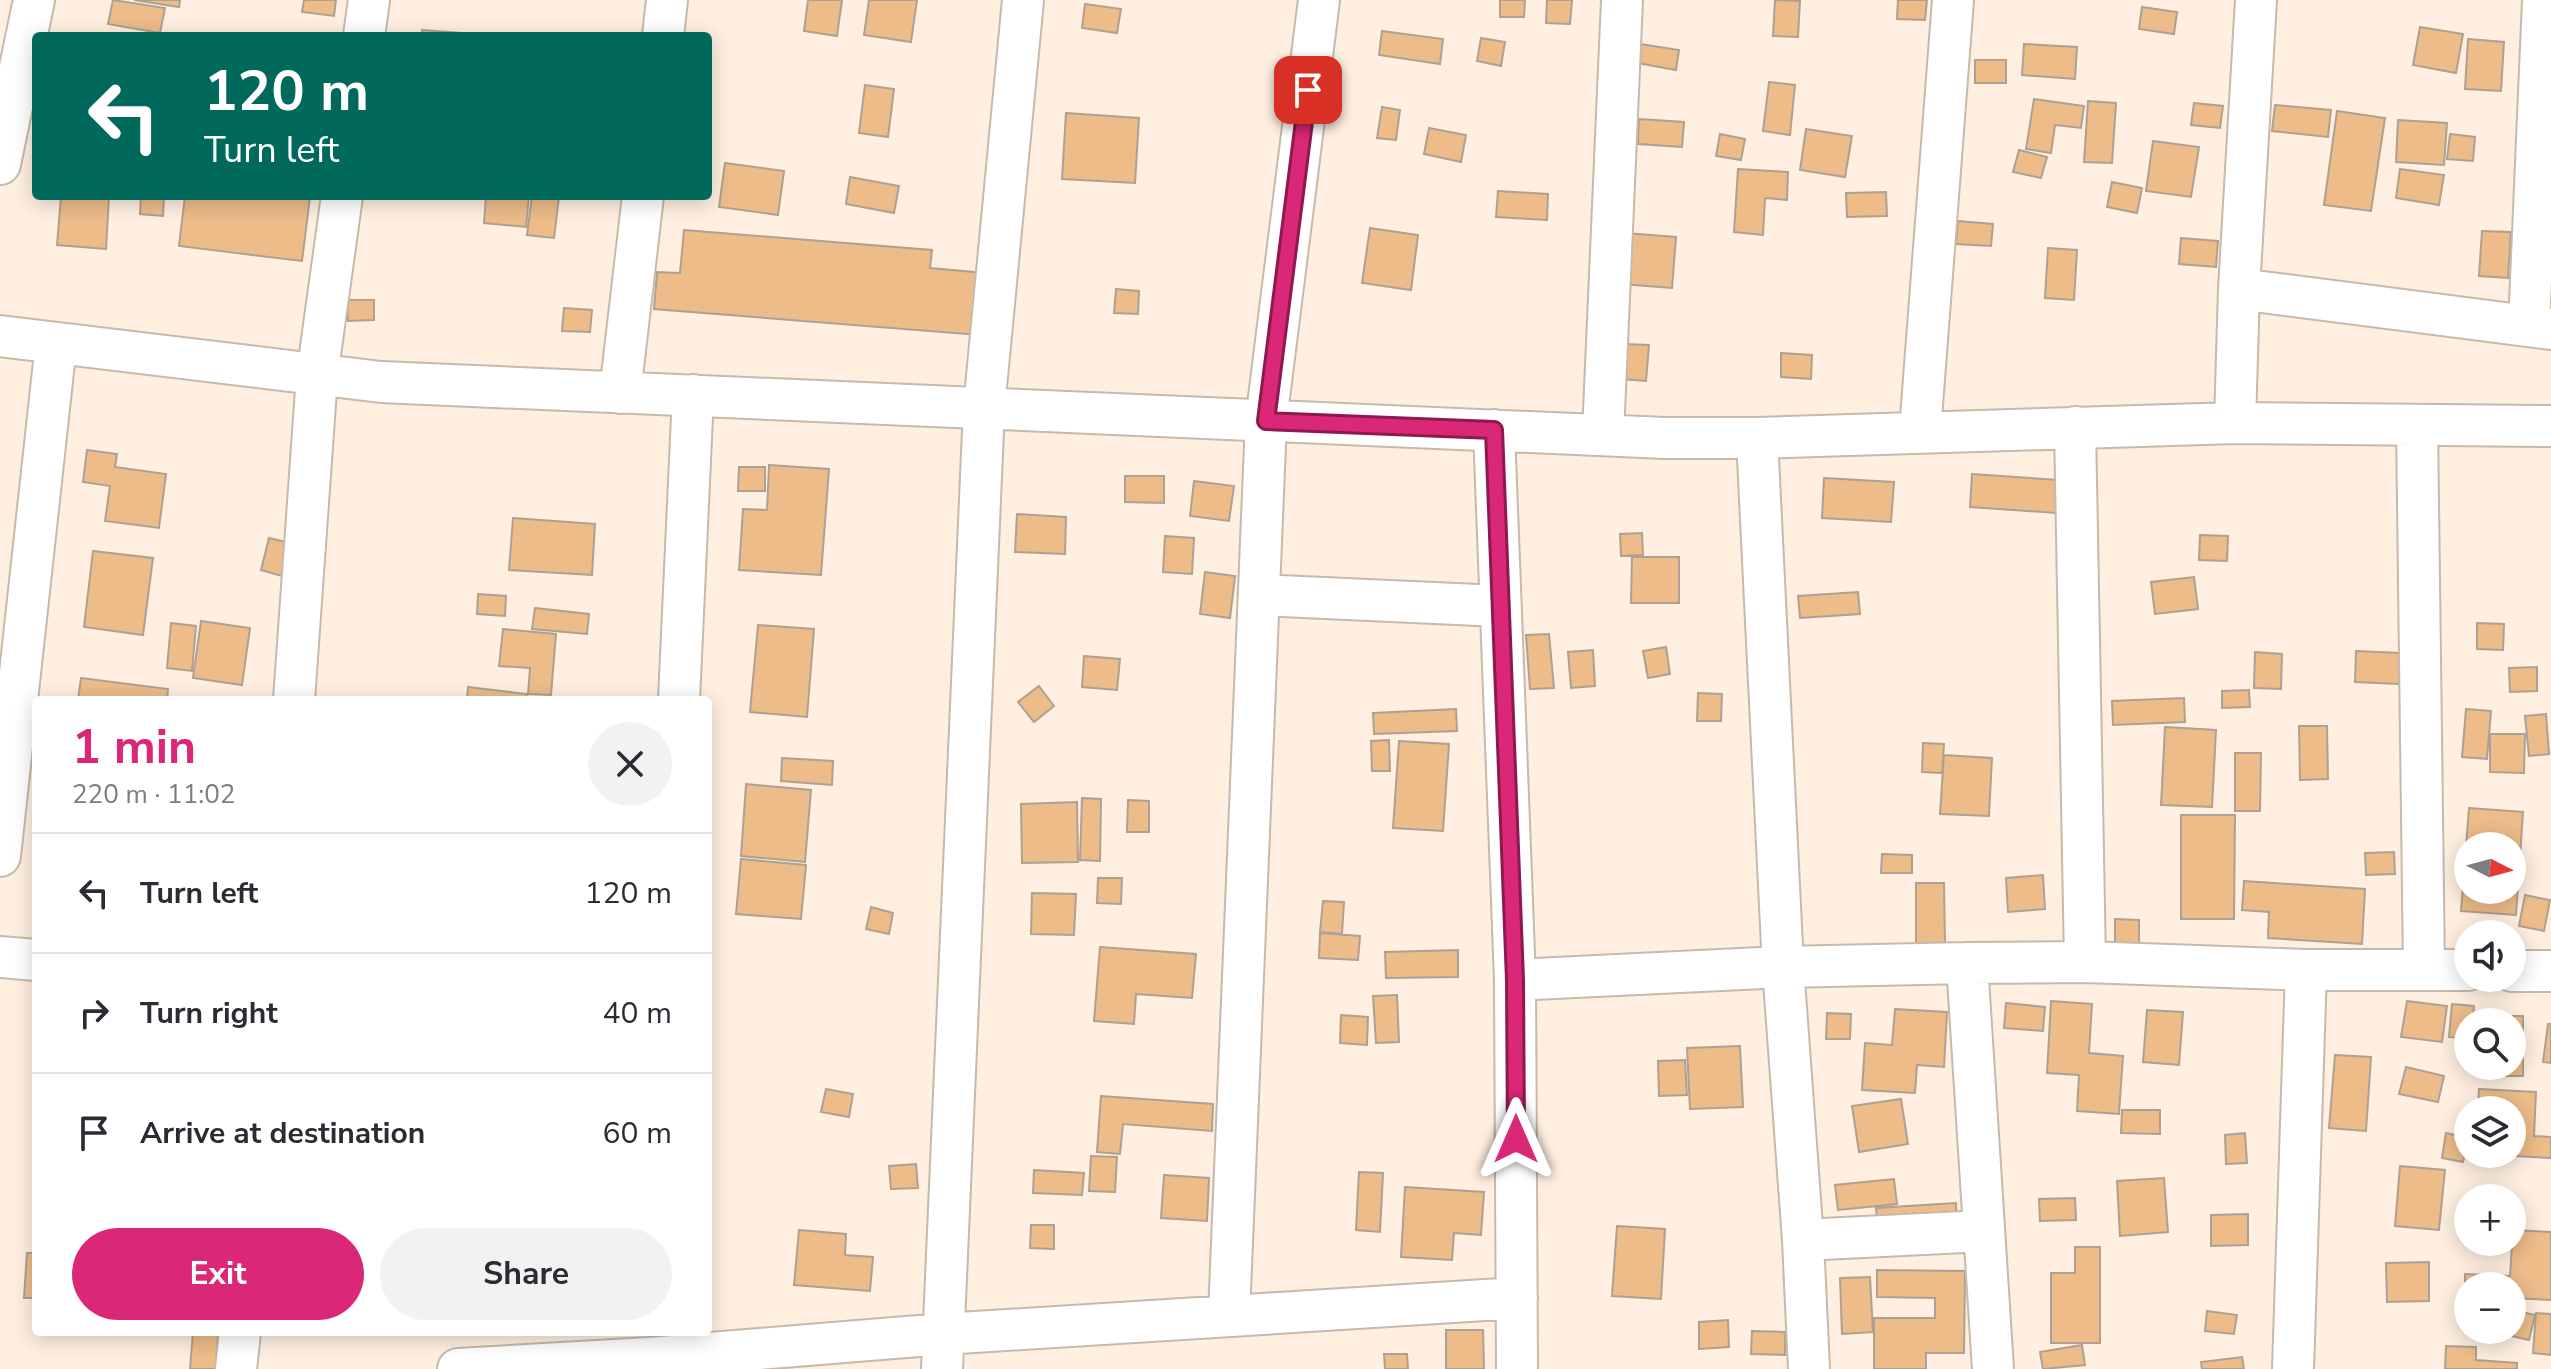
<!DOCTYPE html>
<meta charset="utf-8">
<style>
:root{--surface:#fff;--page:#f2f2f3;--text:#2b2b33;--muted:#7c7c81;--line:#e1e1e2;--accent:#db2777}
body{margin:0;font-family:"Nunito Sans",sans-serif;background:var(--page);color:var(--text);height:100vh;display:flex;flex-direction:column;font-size:30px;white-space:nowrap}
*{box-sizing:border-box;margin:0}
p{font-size:26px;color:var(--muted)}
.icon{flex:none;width:44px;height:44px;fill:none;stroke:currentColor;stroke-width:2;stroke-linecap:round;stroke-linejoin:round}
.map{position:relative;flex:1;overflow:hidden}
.drawer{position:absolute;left:32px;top:696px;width:680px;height:640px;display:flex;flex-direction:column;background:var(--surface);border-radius:8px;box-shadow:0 4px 20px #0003}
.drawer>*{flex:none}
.banner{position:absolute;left:32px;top:32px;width:680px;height:168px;border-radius:8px;box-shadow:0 4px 20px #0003;background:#00695c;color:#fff;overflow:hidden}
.needle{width:52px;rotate:96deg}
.tools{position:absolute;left:2454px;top:832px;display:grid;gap:16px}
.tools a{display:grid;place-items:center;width:72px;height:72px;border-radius:50%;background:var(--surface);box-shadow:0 4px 20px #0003;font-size:40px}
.pin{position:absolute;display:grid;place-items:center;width:68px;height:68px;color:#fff;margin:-34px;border-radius:16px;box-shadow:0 4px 12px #0006}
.me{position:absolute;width:88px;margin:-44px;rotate:0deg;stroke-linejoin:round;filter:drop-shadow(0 0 6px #0008)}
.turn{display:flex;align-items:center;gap:28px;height:168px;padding:0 40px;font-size:36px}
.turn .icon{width:104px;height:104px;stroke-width:2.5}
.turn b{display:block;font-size:56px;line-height:68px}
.round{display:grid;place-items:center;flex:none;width:84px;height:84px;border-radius:42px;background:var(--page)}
.head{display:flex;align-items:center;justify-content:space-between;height:136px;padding:0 40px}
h1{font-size:48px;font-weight:700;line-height:60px;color:var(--accent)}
.cta{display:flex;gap:16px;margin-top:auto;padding:16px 40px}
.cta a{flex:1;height:92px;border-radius:48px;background:var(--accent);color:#fff;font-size:32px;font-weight:700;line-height:92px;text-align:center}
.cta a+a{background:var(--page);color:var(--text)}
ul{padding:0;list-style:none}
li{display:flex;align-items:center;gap:24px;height:120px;padding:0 40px;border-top:2px solid var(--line)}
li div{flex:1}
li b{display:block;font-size:30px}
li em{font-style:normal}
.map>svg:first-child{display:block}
</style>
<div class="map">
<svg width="2551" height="1369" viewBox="0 0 2551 1369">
<rect width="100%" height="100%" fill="#feefe0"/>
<path fill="#edbc89" stroke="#aea092" stroke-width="2" fill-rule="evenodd" d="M113,0L165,8L160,33L108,24Z
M134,0H180L179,7Z
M304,0H336L334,16L302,12Z
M808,0H842L837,36L804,31Z
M869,0H917L911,42L864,35Z
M1500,0H1525L1524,17H1500Z
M1547,0H1572L1570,24L1546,23Z
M1775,0L1800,1L1798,37L1773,36Z
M1898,0H1927L1925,20L1897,19Z
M1085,4L1121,9L1117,33L1082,28Z
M2142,7L2177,12L2174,34L2139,29Z
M2420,27L2463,34L2456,73L2413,65Z
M422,30L489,35V36H422Z
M1382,31L1443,39L1440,64L1379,55Z
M1481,38L1505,42L1501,66L1477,61Z
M2468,39L2504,42L2501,91L2465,89Z
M1640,44L1679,50L1676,70L1637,63Z
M2024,44L2077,47L2075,79L2022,75Z
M1975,60H2006V83H1975Z
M1769,82L1795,85L1790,135L1763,131Z
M865,85L894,89L888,137L859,133Z
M2034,99L2084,106L2081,128L2055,125L2051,153L2026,149Z
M2088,101L2116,103L2112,163L2084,162Z
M2194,103L2223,106L2220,128L2191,125Z
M2275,105L2331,110L2328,137L2272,131Z
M1382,107L1400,110L1396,140L1377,138Z
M2337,111L2385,118L2371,211L2324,205Z
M1066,113L1139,118L1135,183L1062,179Z
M1639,119L1684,122L1682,147L1638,144Z
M2398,120L2447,123L2444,165L2396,162Z
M1429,128L1466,135L1461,162L1424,154Z
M1806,129L1852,136L1845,177L1800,170Z
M1720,134L1745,139L1741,160L1716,156Z
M2450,134L2475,137L2473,161L2447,159Z
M2153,141L2199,147L2191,197L2146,191Z
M2019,150L2047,157L2041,178L2013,172Z
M725,163L784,171L778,215L719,207Z
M1738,169L1788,172L1787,200L1765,198L1763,235L1734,232Z
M2400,169L2444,175L2439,205L2396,198Z
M850,177L899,186L894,213L846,204Z
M2112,182L2142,188L2137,213L2107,207Z
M1498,191L1548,194L1547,220L1496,217Z
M1886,192L1887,216L1847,217L1846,193Z
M61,196H109L106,249L57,245Z
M141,196H164L163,216L140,214Z
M185,196L310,197L302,261L179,246Z
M486,196H529L526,227L484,223Z
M532,196L559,197L554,238L527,235Z
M1958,221L1993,224L1991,246L1956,244Z
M1370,228L1418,235L1411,290L1362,283Z
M684,230L932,250L930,268L985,273L979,335L654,309L657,272L680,273Z
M2482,231L2511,232L2508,278L2479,276Z
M1625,233L1676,237L1672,288L1621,284Z
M2181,238L2218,241L2216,267L2179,264Z
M2048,248L2077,250L2074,300L2045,298Z
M1116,289L1139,291L1138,314L1114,313Z
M347,300H374V320L348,321Z
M564,308L592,310L590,332L562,331Z
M1624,344L1649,345L1646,381L1621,379Z
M1781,353L1812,355L1811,379L1781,377Z
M87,450L117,454L115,467L166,474L159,528L105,521L110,486L83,482Z
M769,465L829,469L821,575L739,570L743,509L767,510Z
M739,467H765V491H738Z
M1972,474L2058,480L2056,513L1970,507Z
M1125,476H1164V503L1125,502Z
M1824,478L1894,482L1891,522L1822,518Z
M1194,481L1234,486L1229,521L1190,516Z
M1017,514L1066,517L1065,554L1015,552Z
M513,518L595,524L592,575L509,570Z
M1642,533L1643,555L1621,556L1620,534Z
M2200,535L2228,536L2227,561L2199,560Z
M1165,536L1194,538L1192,574L1163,572Z
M269,538L290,543L282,576L261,570Z
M93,551L153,558L143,635L84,627Z
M1632,557H1679V603H1631Z
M1205,572L1235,576L1230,618L1200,614Z
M2194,577L2198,609L2155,614L2151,582Z
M1858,592L1860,614L1800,618L1798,596Z
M478,594L506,596L505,616L477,614Z
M535,608L589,614L587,634L532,629Z
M201,621L250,628L242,685L193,678Z
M171,623L196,626L192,671L167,668Z
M2477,623L2504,624L2503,650L2477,649Z
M758,625L814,629L807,717L750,712Z
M503,629L556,634L551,695L528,694L530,668L499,666Z
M1549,634L1554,688L1530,689L1526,635Z
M1666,647L1670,674L1648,678L1643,651Z
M1593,650L1595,686L1571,688L1568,652Z
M2356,651L2401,653L2399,684L2355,682Z
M2255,652L2282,654L2281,689L2254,688Z
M1084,656L1120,659L1117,690L1082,687Z
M2537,667V691L2510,692L2509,668Z
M81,678L168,689L167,700H78Z
M1039,686L1054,706L1034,722L1018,702Z
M468,687L527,694L526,700H467Z
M2249,690L2250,707L2222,708V691Z
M1698,693L1722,694L1721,721H1697Z
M2184,698L2185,722L2113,725L2112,701Z
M1456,709L1457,731L1374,734L1373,713Z
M2466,709L2491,711L2487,759L2462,757Z
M2546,714L2549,754L2529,756L2525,716Z
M2299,726H2327L2328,779L2300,780Z
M2165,727L2216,730L2212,807L2161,805Z
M2490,734H2525L2524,773L2490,772Z
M1389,740L1390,771H1372L1371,741Z
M1399,741L1449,744L1443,831L1393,828Z
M1923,743L1944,744L1942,773L1922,772Z
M2235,753H2261L2260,811H2235Z
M1944,755L1992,758L1989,816L1940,814Z
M782,758L833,761L832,785L781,781Z
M746,784L811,790L805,862L741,856Z
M1082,798L1101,799L1100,861L1080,860Z
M1128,800L1149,801V832H1127Z
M1077,802L1078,862L1022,863L1021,804Z
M2469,808L2523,812L2516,915L2461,911ZM2468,846H2512V890H2468Z
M2181,815H2235L2234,919H2181Z
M2394,852L2395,874L2366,875L2365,853Z
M1882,854L1912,855V873H1881Z
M741,859L806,865L801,919L736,914Z
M2043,875L2045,909L2008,912L2006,878Z
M1098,878H1122L1121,904L1097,903Z
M2244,881L2365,889L2362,944L2268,938L2269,912L2242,910Z
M1916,883H1944L1945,946H1916Z
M1032,893L1076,894L1074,935L1031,934Z
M2525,895L2550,900L2544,931L2519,926Z
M1323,901L1344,902L1342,934L1320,932Z
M871,907L893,913L889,934L866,929Z
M2115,919L2139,920V943H2115Z
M1320,933L1360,936L1358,960L1319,958Z
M1100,947L1196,954L1192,998L1136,994L1134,1024L1094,1021Z
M1458,950V977L1386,978L1385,952Z
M1397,995L1399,1042L1376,1043L1373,996Z
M2051,1001L2092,1004L2089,1053L2123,1056L2119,1114L2077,1111L2079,1075L2047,1073Z
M2407,1001L2447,1006L2442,1042L2401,1037Z
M2006,1003L2045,1007L2043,1031L2004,1028Z
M2452,1004L2474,1006L2473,1022H2468V1038L2449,1037Z
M1895,1009L1947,1012L1944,1067L1917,1065L1915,1093L1862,1090L1865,1043L1892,1045Z
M2147,1010L2183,1012L2179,1065L2143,1062Z
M1827,1013L1851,1014L1850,1039H1826Z
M1341,1015L1368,1017L1367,1045L1340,1043Z
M2476,1016H2523V1076H2476V1066H2512V1022H2476Z
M2548,1024H2551V1063L2543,1062Z
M1740,1046L1743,1107L1690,1109L1687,1048Z
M2335,1055L2371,1057L2366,1131L2329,1128Z
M1685,1060L1687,1095L1659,1096L1658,1061Z
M2406,1067L2444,1076L2438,1102L2399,1094Z
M826,1089L853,1094L849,1117L821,1112Z
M2479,1089L2536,1092L2534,1136L2551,1137V1158L2476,1154H2512V1110H2478Z
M1101,1096L1213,1104L1212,1131L1123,1124L1120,1154L1097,1152Z
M1901,1099L1908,1144L1859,1152L1852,1106Z
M2122,1110H2160V1134L2121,1133Z
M2245,1133L2247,1163L2226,1164L2225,1135Z
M2446,1133L2468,1138L2463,1162L2442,1158Z
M1091,1156L1117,1157L1115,1192L1089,1191Z
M916,1164L918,1188L891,1189L889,1166Z
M2400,1166L2445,1170L2439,1230L2395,1226Z
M1034,1170L1084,1173L1082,1195L1033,1193Z
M1359,1172L1383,1173L1380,1232L1356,1230Z
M1164,1175L1209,1178L1207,1221L1161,1218Z
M2164,1178L2168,1232L2120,1236L2117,1181Z
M1894,1179L1897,1204L1838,1210L1835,1185Z
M1405,1187L1484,1192L1481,1235L1454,1233L1452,1260L1401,1257Z
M2075,1198L2076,1220L2040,1221L2039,1199Z
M1956,1203L1957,1234L1879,1238L1876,1208Z
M2248,1214V1245L2211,1246V1215Z
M1031,1225H1054V1249L1030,1248Z
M1617,1226L1665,1229L1661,1299L1612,1296Z
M799,1230L846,1234L845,1255L873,1257L870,1291L794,1285Z
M2513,1230L2551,1232V1300L2512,1298V1286H2468V1295H2465V1274L2510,1276Z
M2075,1247H2100V1343H2051V1273H2075Z
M27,1253H36V1298H24Z
M2429,1262V1301L2387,1302L2386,1263Z
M1877,1270L1965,1271L1964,1353H1926V1369H1874V1318H1935V1298L1877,1297Z
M1870,1277L1873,1332L1842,1334L1840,1278Z
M2513,1310L2535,1315L2529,1340L2507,1335L2509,1330H2512Z
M2207,1311L2237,1315L2234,1334L2205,1331Z
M2536,1313L2551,1314V1355L2533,1353Z
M1728,1320L1729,1347L1699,1349V1322Z
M1446,1330H1483L1484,1369H1446Z
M1752,1331L1785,1332V1355L1751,1354Z
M193,1332H218L216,1369H190Z
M2082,1345L2085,1365L2043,1369L2040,1352Z
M2446,1346L2476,1347V1360L2517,1363V1369H2445Z
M1384,1354H1407L1408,1369H1385Z
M2242,1357L2244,1369H2202L2201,1362Z"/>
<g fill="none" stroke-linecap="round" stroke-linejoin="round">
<defs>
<path id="minor" d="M364,36L369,0
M663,36L667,0
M0,164L34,0
M2239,289L2551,329
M2529,326L2543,0
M0,336L381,382L1665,438H1757L2235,423L2551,426
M620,393L643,196
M2235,423L2239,289L2256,0
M2417,425L2424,970
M2075,427L2085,962
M1494,430L1515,980L1517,1369
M1920,431L1953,0
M1603,435L1622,0
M1757,438L1783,967L1803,1240L1809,1369
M1259,595L1500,606
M294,700L317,376L342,196
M679,700L693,395
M0,856L56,344
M0,957L36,960
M1967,963L1993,1369
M2512,971H2551
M1515,980L1783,967L1967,963L2085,962L2306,970H2468
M1803,1240L1984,1231
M1229,1315L1266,421L1319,0
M236,1369L240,1332
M458,1369L649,1358L943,1334L1517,1298
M942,1369L984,408L1023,0
M2293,1369L2306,970"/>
</defs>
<use href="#minor" stroke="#c7b9ab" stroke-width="44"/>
<use href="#minor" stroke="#fff" stroke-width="40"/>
</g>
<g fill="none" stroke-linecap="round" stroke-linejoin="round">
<defs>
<path id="route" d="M1308,90L1266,421L1494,430L1515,980L1516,1139"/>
</defs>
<use href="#route" stroke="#8e194d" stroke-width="20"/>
<use href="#route" stroke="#db2777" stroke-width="14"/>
</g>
</svg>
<div class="tools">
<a><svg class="needle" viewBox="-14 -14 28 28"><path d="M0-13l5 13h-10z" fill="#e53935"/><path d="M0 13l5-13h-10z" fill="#7c7c81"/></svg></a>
<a><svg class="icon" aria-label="sound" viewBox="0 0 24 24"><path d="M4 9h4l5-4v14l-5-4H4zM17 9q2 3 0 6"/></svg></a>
<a><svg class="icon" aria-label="search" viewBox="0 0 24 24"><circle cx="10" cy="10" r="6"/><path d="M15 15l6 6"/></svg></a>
<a><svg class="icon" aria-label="layers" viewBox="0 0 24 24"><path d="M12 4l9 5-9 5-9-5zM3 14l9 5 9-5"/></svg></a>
<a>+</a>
<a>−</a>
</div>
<div class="pin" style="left:1308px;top:90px;background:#d93025"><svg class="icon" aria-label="arrive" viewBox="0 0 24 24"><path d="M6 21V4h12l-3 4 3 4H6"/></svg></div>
<svg class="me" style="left:1516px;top:1139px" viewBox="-20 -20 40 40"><path d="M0-17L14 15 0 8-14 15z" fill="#db2777" stroke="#fff" stroke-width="4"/></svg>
<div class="banner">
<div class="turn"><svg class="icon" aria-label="left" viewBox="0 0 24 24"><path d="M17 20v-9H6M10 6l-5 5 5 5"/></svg><div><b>120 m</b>Turn left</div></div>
</div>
<section class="drawer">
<div class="head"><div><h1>1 min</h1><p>220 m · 11:02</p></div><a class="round"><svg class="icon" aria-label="close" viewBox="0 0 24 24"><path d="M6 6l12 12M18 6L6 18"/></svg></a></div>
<ul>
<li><svg class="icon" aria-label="left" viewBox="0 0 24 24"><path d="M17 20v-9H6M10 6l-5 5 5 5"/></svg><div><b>Turn left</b></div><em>120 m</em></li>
<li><svg class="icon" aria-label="right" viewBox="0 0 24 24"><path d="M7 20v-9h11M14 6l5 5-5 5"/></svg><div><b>Turn right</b></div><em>40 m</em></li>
<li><svg class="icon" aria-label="arrive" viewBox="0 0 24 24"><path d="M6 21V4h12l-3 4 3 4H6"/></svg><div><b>Arrive at destination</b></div><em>60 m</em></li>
</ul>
<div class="cta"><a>Exit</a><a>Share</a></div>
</section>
</div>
